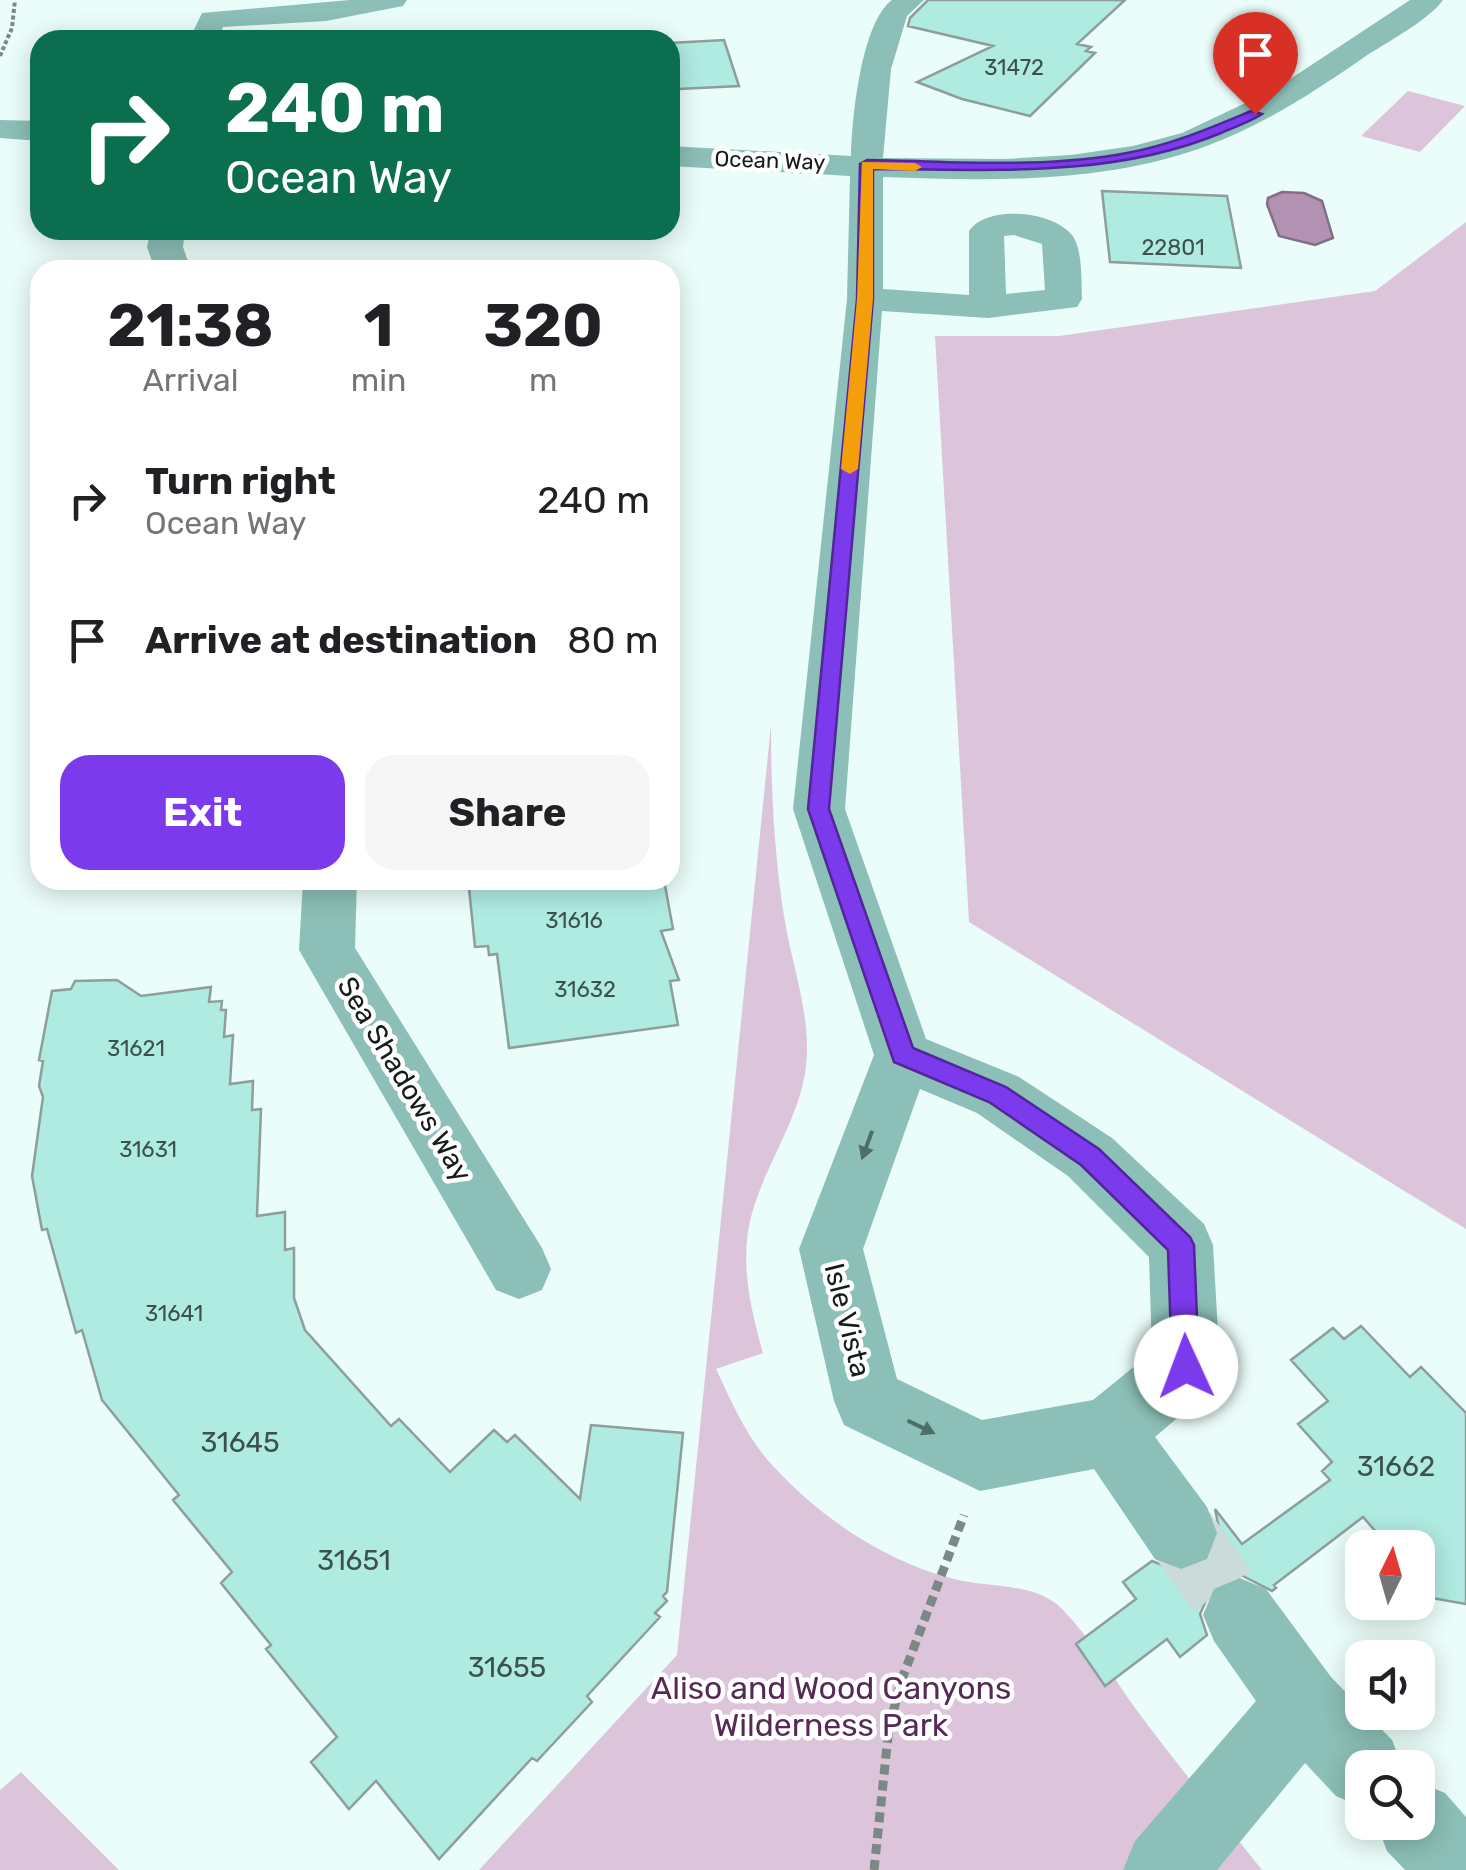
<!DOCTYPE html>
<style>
:root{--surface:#fff;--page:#f6f6f6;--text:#202124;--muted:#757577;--accent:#7c3aed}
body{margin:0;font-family:Rubik,sans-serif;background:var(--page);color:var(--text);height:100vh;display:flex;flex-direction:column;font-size:38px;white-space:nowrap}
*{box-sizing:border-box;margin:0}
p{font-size:32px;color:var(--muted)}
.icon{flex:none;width:55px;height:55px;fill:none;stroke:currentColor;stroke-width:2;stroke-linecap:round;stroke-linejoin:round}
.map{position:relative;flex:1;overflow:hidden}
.side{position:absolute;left:30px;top:260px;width:650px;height:630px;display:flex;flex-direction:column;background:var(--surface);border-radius:30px;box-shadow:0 5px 25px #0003}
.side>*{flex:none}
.top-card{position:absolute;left:30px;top:30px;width:650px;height:210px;border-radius:30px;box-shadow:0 5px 25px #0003;background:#0b6e4f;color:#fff;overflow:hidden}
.needle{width:65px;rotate:5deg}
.controls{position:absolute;left:1345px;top:1530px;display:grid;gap:20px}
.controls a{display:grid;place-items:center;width:90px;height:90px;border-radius:20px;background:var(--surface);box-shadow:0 5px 25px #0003;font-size:50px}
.pin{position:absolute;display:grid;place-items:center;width:85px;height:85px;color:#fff;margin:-102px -42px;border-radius:50% 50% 50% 0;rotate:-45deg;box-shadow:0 0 10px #0007}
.pin .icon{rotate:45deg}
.me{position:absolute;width:110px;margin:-55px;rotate:358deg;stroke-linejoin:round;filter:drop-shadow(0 0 8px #0008)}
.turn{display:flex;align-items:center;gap:35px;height:210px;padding:0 30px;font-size:45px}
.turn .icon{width:130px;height:130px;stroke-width:2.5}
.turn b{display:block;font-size:70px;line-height:85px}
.eta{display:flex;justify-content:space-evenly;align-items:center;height:170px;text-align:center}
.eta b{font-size:60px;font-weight:700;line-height:70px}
.cta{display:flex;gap:20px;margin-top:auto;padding:20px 30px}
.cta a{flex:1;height:115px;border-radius:30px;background:var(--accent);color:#fff;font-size:40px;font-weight:700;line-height:115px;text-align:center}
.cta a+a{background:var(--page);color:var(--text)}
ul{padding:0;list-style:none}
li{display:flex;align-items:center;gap:30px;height:140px;padding:0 30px}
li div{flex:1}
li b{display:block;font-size:38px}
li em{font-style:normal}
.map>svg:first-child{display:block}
</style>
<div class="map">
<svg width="1466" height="1870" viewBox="0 0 1466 1870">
<rect width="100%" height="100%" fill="#ebfdfa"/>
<path fill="#dcc5db" d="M1408,91L1465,106L1420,152L1361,136Z
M1466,222V1229L969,922L935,336H1059L1375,291Z
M771,725C771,789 774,853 784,916C791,961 808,1006 807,1052C806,1117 758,1169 748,1232C742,1274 752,1313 763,1353L716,1369C732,1403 748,1440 774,1467C821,1518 886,1562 954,1579C988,1588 1036,1582 1062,1609C1090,1637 1112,1676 1135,1708C1176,1763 1219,1816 1262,1870H479L677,1655Z
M21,1772L119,1870H0V1790Z"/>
<path fill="#b391b2" stroke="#846e85" stroke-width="2.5" d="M1282,192L1304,193L1322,201L1333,238L1315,245L1279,236L1267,204L1268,198Z"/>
<path fill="#b0ebe2" stroke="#8d9e9b" stroke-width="2.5" d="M928,0H1125L1077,44L1091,47L1086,51L1095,53L1030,116L962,99L917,82L993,46L908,26L910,18Z
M724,40L739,86L679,89L670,59V43Z
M1102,191L1227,196L1241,268L1110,262Z
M528,880H664L673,929L661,931L679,980L670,981L678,1025L509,1048L497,954L489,955L488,946L475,947L469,888Z
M117,980L141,996L211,987L209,1002L222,1001L221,1010H226L224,1037L233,1035L230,1084L253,1081L252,1110L261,1109L257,1216L285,1212V1250L294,1248V1298L305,1330L391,1426L399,1419L450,1472L494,1430L507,1442L515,1435L580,1499L591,1425L683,1433L667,1592L663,1596L667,1601L655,1613L660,1617L587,1696L592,1702L537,1761L532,1758L439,1859L376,1781L349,1809L311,1762L337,1737L266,1649L271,1645L221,1583L232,1572L173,1500L179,1495L102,1400L82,1330L76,1333L47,1229L42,1230L32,1176L43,1097L39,1086L43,1061L39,1060L52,991L71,989L75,981Z
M1361,1326L1410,1377L1421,1367L1466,1413V1604L1420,1596L1418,1548H1390L1363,1517L1274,1585L1276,1588L1272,1591L1241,1575L1213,1586L1200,1614L1207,1635L1180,1657L1167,1639L1105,1686L1076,1644L1136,1599L1123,1582L1152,1561L1180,1572L1208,1562L1220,1534L1215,1509L1242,1544L1330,1480L1322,1471L1332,1462L1298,1424L1328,1401L1291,1360L1333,1328L1344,1339Z"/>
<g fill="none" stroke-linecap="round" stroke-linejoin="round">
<path stroke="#cbdbd9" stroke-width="71" stroke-dasharray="71 36" stroke-linecap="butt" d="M1181,1533L1240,1615"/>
<path stroke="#7c8886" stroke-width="4" stroke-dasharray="4 2.5" stroke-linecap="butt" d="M0,56L12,28L15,0"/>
<path stroke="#7c8886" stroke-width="9" stroke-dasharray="10 6" stroke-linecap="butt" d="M874,1870L889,1727L902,1679L964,1515"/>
<path fill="#8cbfb7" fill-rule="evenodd" d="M350,0H407L403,6L326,21L223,27L219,40H189L202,13Z
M892,0H924L907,16L891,69L883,158L1004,159L1071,155L1133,146L1182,133L1275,89L1410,0H1443C1428,21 1385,43 1363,58C1314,92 1265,124 1209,145C1107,184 990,181 883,177V289L969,295V231C987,204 1053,211 1072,235C1083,249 1081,282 1082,299L1077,307L988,318L882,311L845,809L926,1039L1019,1077L1112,1138L1204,1224L1213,1245L1220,1367L1210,1390L1155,1437L1207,1507L1217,1533L1207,1559L1181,1569L1155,1559L1094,1469L980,1491L844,1425L834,1401L799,1249L874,1055L793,809L847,299L850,176L670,166V146L851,156C852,118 861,23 892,0ZM1014,235L1042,244L1045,290L1006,294L1004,236ZM920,1089L977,1113L1068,1176L1149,1257L1152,1352L1093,1400L982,1420L897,1379L863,1249Z
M0,120L40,121V141L0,138Z
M151,230H185L183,247L191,270H155L147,247Z
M303,880H357L355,948L542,1248L551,1269L542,1290L519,1299L496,1290L299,950Z
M1240,1578L1266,1589L1331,1677L1392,1740L1403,1768H1362V1807L1336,1796L1305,1763L1217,1870H1123L1135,1841L1256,1701L1214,1641L1203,1615L1214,1589Z
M1418,1782L1445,1793L1466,1817V1870H1405L1387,1851L1376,1822H1418Z"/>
</g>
<defs><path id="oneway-solid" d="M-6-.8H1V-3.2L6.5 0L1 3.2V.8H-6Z" transform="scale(2.5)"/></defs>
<g fill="#506e69">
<use href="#oneway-solid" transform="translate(867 1145) rotate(110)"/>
<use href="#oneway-solid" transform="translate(921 1427) rotate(26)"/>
</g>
<path fill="#7c3aed" stroke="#51269a" stroke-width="2.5" d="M1251,111L1262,114C1250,122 1234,127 1221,133C1110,179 990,169 873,169V299L829,809L913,1048L1006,1087L1099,1149L1190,1237L1194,1245L1199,1367L1195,1376L1186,1380L1176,1376L1172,1367L1168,1250L1081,1165L989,1102L894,1062L808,809L857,299L860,164L867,160C953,161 1043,169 1127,153C1171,145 1210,128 1251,111Z"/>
<path fill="#f59e0b" d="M862,162L915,163L922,167L915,171L873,169V299L858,469L850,474L841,469L857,299Z"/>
<g text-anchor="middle" stroke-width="9" stroke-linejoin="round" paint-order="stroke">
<g font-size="22" fill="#3c504d">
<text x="1014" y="75">31472</text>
<text x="1173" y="255">22801</text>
<text x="574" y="928">31616</text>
<text x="585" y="997">31632</text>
<text x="136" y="1056">31621</text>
<text x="148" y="1157">31631</text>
<text x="174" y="1321">31641</text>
</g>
<g font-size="22" fill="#151c1b" stroke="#fff">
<text transform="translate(770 160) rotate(2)" y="8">Ocean Way</text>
</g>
<g font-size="28" fill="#151c1b" stroke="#fff">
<text transform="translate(405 1079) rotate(59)" y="10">Sea Shadows Way</text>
<text transform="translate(848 1320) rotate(76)" y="10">Isle Vista</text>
</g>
<g font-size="28" fill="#3c504d">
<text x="240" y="1452">31645</text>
<text x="1396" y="1476">31662</text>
<text x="354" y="1570">31651</text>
<text x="507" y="1677">31655</text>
</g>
<g font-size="32" fill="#562a56" stroke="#fff">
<text x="831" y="1699">Aliso and Wood Canyons<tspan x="831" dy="37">Wilderness Park</tspan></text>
</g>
</g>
</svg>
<div class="controls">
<a><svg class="needle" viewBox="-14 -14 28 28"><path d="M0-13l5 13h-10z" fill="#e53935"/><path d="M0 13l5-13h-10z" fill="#757577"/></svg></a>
<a><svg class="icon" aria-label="sound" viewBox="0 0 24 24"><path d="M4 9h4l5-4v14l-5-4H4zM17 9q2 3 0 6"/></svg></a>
<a><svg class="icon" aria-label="search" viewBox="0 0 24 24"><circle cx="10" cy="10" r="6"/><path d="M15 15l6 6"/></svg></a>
</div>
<div class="pin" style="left:1255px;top:114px;background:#d93025"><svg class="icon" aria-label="arrive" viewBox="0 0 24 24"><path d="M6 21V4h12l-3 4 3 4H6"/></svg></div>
<svg class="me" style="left:1186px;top:1367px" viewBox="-20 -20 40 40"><circle r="19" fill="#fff"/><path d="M0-13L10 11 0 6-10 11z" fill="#7c3aed"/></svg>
<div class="top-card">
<div class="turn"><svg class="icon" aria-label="right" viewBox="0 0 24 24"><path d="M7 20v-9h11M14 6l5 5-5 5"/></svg><div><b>240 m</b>Ocean Way</div></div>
</div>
<section class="side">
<div class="eta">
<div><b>21:38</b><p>Arrival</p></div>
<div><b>1</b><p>min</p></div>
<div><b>320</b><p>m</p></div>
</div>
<ul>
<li><svg class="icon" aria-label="right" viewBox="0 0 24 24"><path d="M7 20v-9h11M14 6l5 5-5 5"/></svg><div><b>Turn right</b><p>Ocean Way</p></div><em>240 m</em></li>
<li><svg class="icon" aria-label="arrive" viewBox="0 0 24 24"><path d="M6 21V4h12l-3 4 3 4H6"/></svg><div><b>Arrive at destination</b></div><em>80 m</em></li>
</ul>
<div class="cta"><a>Exit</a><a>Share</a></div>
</section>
</div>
